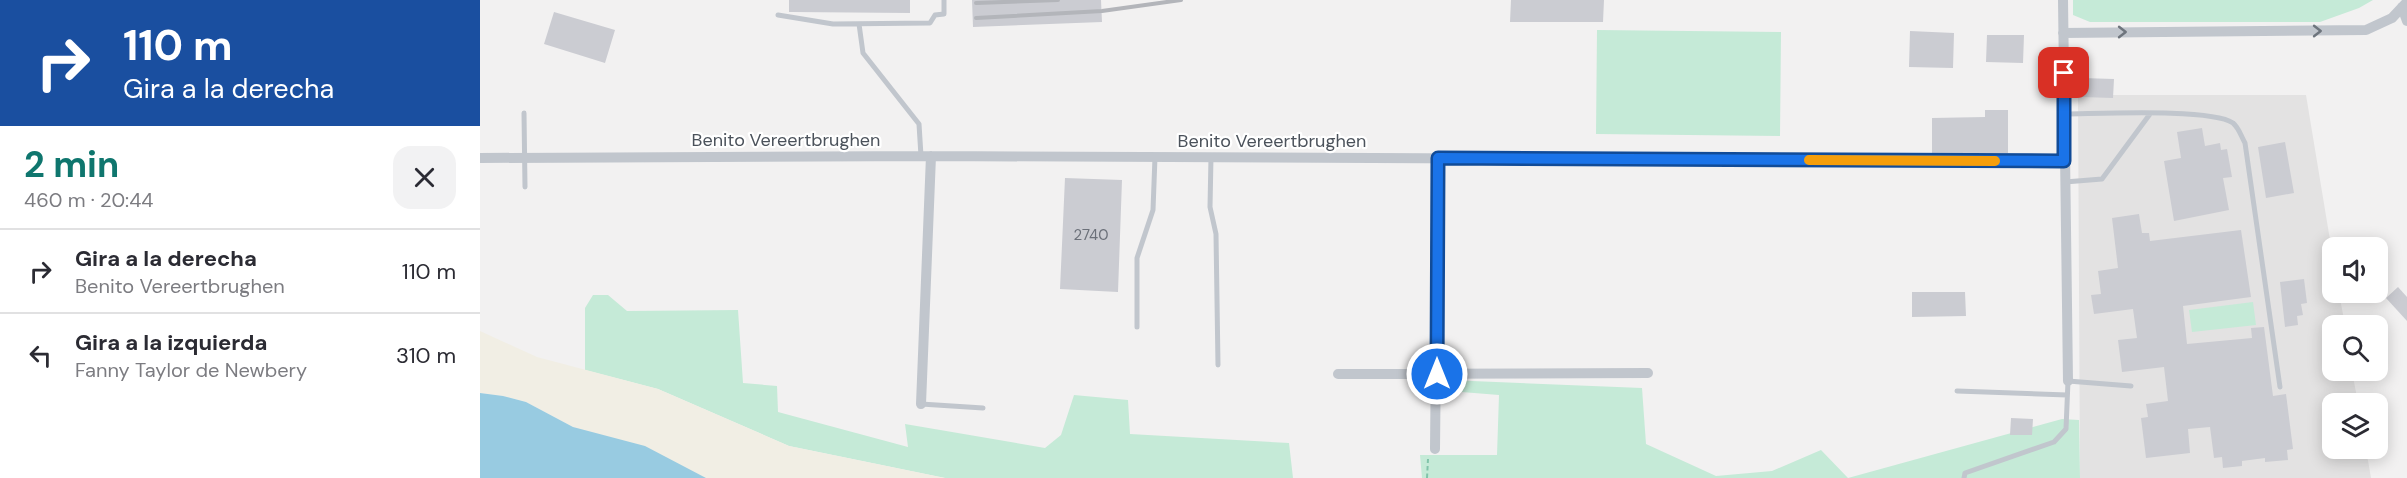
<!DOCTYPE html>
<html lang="es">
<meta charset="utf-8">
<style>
:root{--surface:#fff;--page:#f2f2f3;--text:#2b2b33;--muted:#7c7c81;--line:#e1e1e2;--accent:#0f766e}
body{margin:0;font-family:"DM Sans",sans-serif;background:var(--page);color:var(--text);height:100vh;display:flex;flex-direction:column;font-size:22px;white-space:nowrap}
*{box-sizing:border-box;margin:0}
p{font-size:20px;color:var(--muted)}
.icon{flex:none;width:33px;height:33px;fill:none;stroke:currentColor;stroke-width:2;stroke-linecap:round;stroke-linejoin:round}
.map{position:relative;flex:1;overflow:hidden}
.details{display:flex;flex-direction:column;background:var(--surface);width:480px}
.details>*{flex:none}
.banner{background:#1a4fa0;color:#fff;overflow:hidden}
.buttons{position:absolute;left:1842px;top:237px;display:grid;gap:12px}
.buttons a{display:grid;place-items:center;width:66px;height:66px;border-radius:12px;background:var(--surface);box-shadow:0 3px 15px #0003;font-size:30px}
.pin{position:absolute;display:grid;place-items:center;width:51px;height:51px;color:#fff;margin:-26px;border-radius:12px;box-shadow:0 3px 9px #0006}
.me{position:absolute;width:66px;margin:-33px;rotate:0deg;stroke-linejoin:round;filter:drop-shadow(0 0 4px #0008)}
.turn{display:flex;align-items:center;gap:21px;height:126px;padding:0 24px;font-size:27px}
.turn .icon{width:78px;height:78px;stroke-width:2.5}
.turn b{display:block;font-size:42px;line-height:51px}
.round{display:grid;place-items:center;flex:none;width:63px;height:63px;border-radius:18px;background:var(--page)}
.headline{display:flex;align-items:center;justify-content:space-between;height:102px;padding:0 24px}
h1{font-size:36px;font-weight:700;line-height:45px;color:var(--accent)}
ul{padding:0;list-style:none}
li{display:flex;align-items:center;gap:18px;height:84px;padding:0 24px;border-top:2px solid var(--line)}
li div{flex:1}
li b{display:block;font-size:22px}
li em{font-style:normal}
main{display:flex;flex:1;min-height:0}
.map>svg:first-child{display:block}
</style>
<main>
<section class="details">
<div class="banner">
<div class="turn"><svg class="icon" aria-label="right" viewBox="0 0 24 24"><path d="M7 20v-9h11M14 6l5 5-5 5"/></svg><div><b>110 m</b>Gira a la derecha</div></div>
</div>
<div class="headline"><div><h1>2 min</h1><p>460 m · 20:44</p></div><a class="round"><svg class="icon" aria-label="close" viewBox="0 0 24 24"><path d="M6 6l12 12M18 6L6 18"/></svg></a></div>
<ul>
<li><svg class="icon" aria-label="right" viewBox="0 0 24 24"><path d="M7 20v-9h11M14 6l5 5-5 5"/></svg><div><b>Gira a la derecha</b><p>Benito Vereertbrughen</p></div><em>110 m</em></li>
<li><svg class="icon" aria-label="left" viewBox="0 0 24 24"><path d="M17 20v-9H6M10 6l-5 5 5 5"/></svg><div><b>Gira a la izquierda</b><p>Fanny Taylor de Newbery</p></div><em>310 m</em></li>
</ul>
</section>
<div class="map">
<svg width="1927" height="478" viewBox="0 0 1927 478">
<rect width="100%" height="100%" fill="#f2f1f1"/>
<path fill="#e3e2e2" d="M1598,95H1826L1852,252V292L1859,293L1865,325L1852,326V370L1872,371L1878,403L1852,404V448L1886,449L1891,478H1600Z"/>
<path fill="#c5ead7" d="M1593,0H1893L1879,8L1840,22H1610L1593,15Z
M1117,30L1301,32L1300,136L1116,134Z
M113,295H128L147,311L258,310L263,383L297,386L298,412L428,447L425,424L565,448L581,435L594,395L648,400L650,434L809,443L813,478H465L309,446L178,389L105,370V308Z
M1773,302L1776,325L1712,332L1709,310Z
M968,380L1162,388L1166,444L1236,476L1292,471L1341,450L1368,478L1582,419L1599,420L1600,478H942L940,455H1017L1019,395L969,391Z"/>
<path fill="#f1eee4" d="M0,331L57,357L178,389L309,446L465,478H226L93,427L46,402L23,396L0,393Z"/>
<path fill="#98cbe1" d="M0,393L23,396L46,402L93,427L165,446L226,478H0Z"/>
<path fill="#cbccd2" d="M309,0H430V13L312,12H309Z
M492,0H621L622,22L493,27Z
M1031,0H1124L1123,22H1030Z
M74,12L135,30L125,63L64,44Z
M1430,31L1474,33L1473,68L1429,67Z
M1507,35H1544L1543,63L1506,62Z
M1602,78L1634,79L1633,98L1602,97Z
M1505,110H1528V153H1452V118L1505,117Z
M1722,128L1725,146L1740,143L1741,150L1747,149L1752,177L1743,178L1749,210L1694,221L1684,161L1701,158L1697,132Z
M1805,142L1814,193L1786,198L1778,147Z
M585,178L642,180L638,292L580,289Z
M1659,214L1662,233H1669L1670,241L1761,230L1771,297L1703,306L1707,344L1772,338L1771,328L1784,327L1793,396L1806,394L1813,449L1807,450L1808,460L1785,462V458L1762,461V466L1743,468L1742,457L1734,458L1730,427L1708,429L1710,453L1666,458L1661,418L1668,417L1666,404L1688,401L1684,367L1642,372L1638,340L1657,338L1653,309L1614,314L1611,295L1621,294L1618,271L1638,268L1632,218Z
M1824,279L1827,303L1821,304L1823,315L1817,316L1818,325L1805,327L1800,282Z
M1918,287L1927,297V321L1906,298Z
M1432,292H1485L1486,316L1432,317Z
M1531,418L1553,419L1552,435H1530Z"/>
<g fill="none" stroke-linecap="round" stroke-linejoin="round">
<path stroke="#81c4aa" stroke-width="2" stroke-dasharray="4.5 3" stroke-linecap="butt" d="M947,478L948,459"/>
<path stroke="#c1c6cd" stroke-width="5" d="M298,15L353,24L450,23L455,15L464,14V0
M379,24L383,53L439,124L441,156
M44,113L45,187
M1584,114C1616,114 1731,108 1753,123C1759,128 1761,136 1765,143L1800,387
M731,157L730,207L736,234L738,365
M1585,182L1622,179L1670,114
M657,327V258L673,210L675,157
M1477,391L1587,395
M441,404L503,408
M1484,478L1485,473L1574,442L1586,429L1588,381L1651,386"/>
<path stroke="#c1c6cd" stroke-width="10" d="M1583,0L1588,381
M1922,7L1927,21
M1583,33L1886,30L1912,18L1927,2
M0,158L451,156L1584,161
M858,374L1168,373
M441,404L451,156
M955,449L958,158"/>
<path stroke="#b3b5ba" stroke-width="4" d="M496,3L578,0
M496,18L622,11L701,0"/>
</g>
<defs><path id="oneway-chevron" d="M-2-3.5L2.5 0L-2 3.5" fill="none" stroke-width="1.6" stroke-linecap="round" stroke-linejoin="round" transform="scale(1.5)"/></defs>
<g stroke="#6e757d">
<use href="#oneway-chevron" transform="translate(1837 31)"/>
<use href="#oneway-chevron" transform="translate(1642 32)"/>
</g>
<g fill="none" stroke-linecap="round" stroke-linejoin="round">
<defs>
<path id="route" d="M957,374L958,158L1584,161V73"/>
</defs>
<use href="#route" stroke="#114b97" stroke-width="15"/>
<use href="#route" stroke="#1a73e8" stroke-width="10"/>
<path stroke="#f59e0b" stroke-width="10" d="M1329,160L1515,161"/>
</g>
<g text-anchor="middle" stroke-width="4.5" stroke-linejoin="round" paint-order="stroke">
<g font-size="15" fill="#6b7079">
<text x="611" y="240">2740</text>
</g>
<g font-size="18" fill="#4b525b" stroke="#fff">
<text x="306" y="146">Benito Vereertbrughen</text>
<text x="792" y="147">Benito Vereertbrughen</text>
</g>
</g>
</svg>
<div class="buttons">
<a><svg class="icon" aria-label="sound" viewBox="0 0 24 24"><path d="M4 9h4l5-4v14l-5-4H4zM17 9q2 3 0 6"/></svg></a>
<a><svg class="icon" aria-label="search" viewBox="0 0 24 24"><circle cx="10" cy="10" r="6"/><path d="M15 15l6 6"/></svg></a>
<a><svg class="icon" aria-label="layers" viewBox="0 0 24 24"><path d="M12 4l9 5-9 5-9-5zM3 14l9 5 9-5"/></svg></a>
</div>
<div class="pin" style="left:1584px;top:73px;background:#d93025"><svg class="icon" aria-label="arrive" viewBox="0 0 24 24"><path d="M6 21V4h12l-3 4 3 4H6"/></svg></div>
<svg class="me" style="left:957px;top:374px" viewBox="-20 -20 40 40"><circle r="17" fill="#1a73e8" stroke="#fff" stroke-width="3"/><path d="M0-11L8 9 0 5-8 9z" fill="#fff"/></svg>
</div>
</main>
